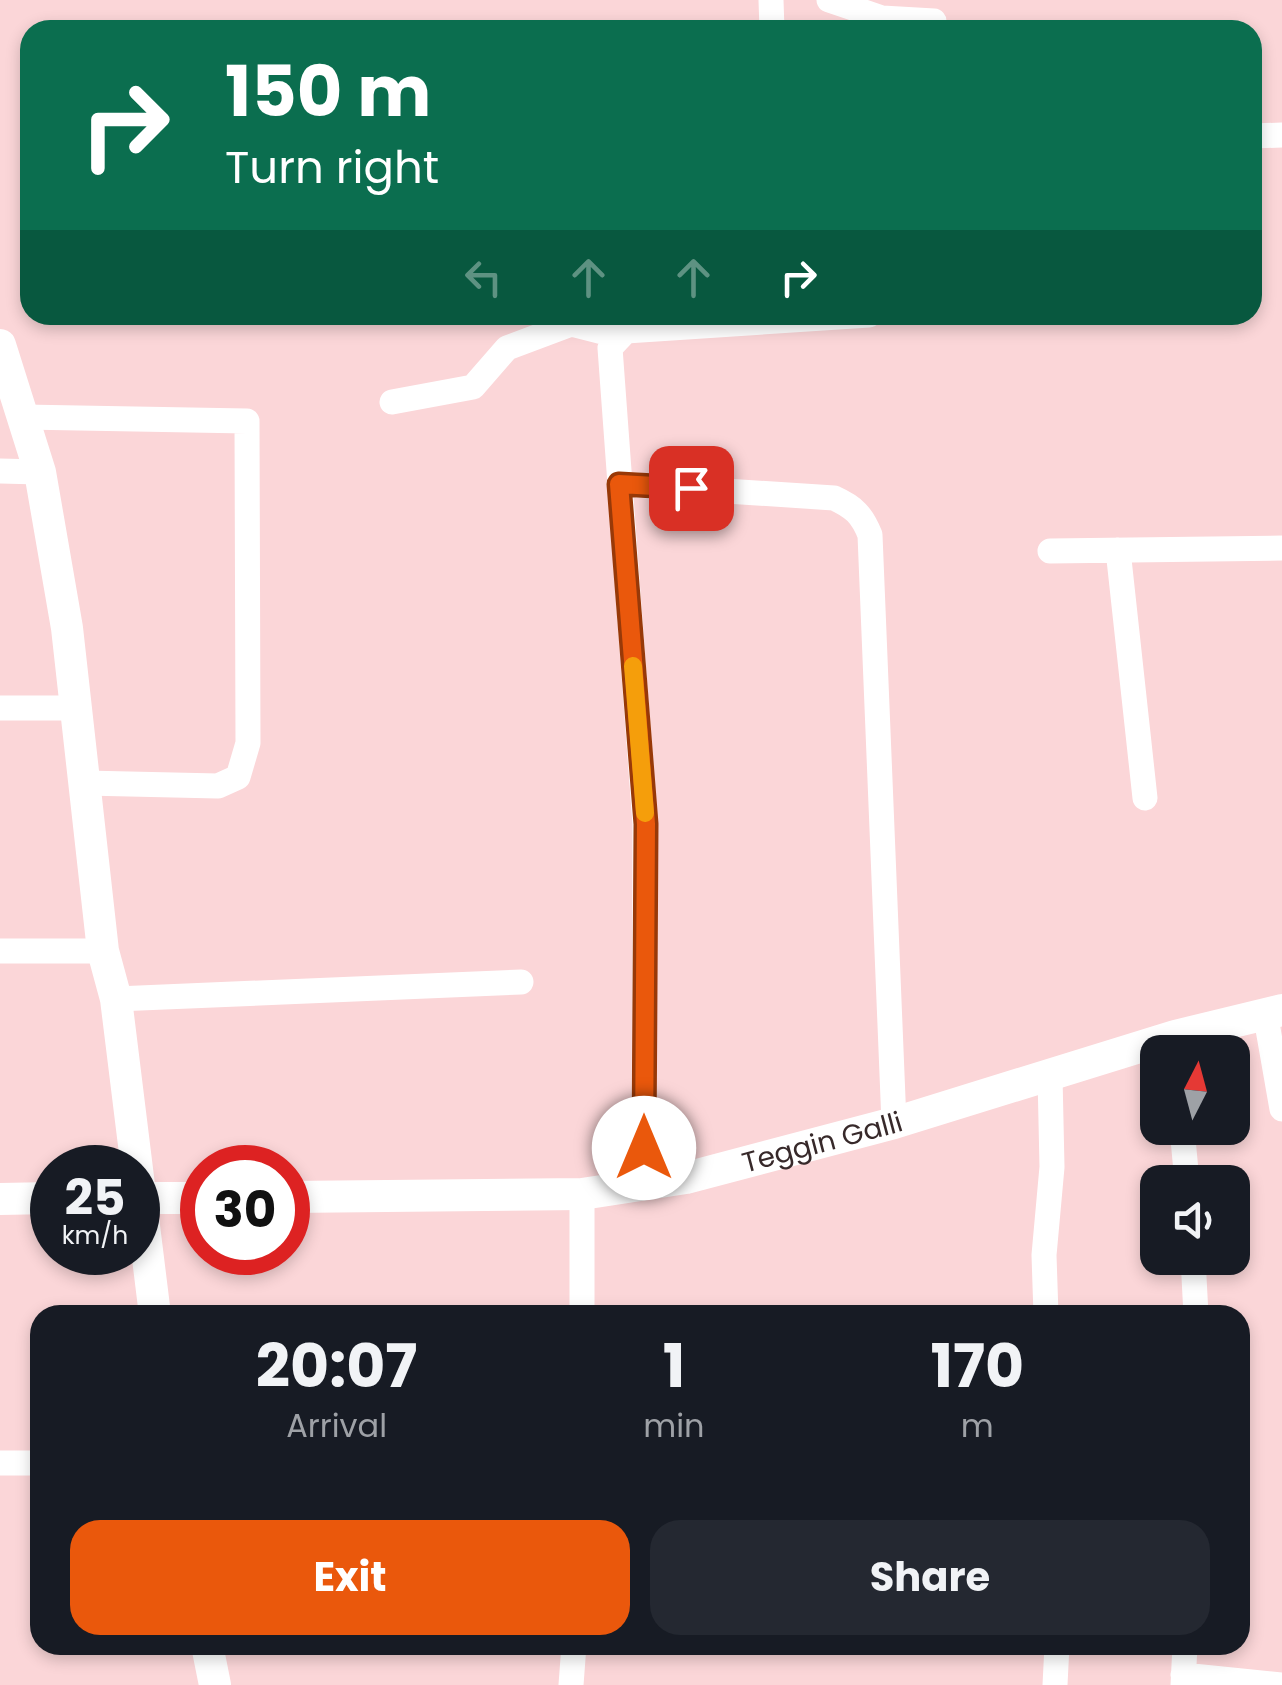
<!DOCTYPE html>
<style>
:root{--surface:#171b24;--page:#242831;--text:#f1f3f6;--muted:#9ea1a6;--accent:#ea580c}
body{margin:0;font-family:Poppins,sans-serif;background:var(--page);color:var(--text);height:100vh;display:flex;flex-direction:column;font-size:38px;white-space:nowrap}
*{box-sizing:border-box;margin:0}
p{font-size:32px;color:var(--muted)}
.icon{flex:none;width:55px;height:55px;fill:none;stroke:currentColor;stroke-width:2;stroke-linecap:round;stroke-linejoin:round}
.map{position:relative;flex:1;overflow:hidden}
.side{position:absolute;left:30px;top:1305px;width:1220px;height:350px;display:flex;flex-direction:column;background:var(--surface);border-radius:30px;box-shadow:0 5px 15px #0003}
.side>*{flex:none}
.hud{position:absolute;left:20px;top:20px;width:1242px;height:305px;border-radius:30px;box-shadow:0 5px 15px #0003;background:#0b6e4f;color:#fff;overflow:hidden}
.needle{width:65px;rotate:6deg}
.buttons{position:absolute;left:1140px;top:1035px;display:grid;gap:20px}
.buttons a{display:grid;place-items:center;width:110px;height:110px;border-radius:20px;background:var(--surface);box-shadow:0 5px 15px #0003;font-size:50px}
.speed{position:absolute;left:30px;top:1145px;display:flex;gap:20px;font-size:50px;font-weight:700;text-align:center}
.speed>*{display:grid;place-content:center;width:130px;height:130px;border-radius:50%;background:var(--surface);box-shadow:0 5px 15px #0003;line-height:1}
.speed small{font-size:25px;font-weight:400}
.speed .limit{border:15px solid #d22;background:#fff;color:#111}
.pin{position:absolute;display:grid;place-items:center;width:85px;height:85px;color:#fff;margin:-42px;border-radius:20px;box-shadow:0 5px 15px #0006}
.me{position:absolute;width:110px;margin:-55px;rotate:0deg;stroke-linejoin:round;filter:drop-shadow(0 0 8px #0008)}
.turn{display:flex;align-items:center;gap:35px;height:210px;padding:0 40px;font-size:45px}
.turn .icon{width:130px;height:130px;stroke-width:2.5}
.turn b{display:block;font-size:70px;line-height:85px}
.lanes{display:flex;align-items:center;height:95px;padding:0 40px;background:#0003;justify-content:center;gap:50px;direction:ltr}
.lanes .off{opacity:.35}
.eta{display:flex;justify-content:space-evenly;align-items:center;height:170px;text-align:center}
.eta b{font-size:60px;font-weight:700;line-height:70px}
.primary-button{display:flex;gap:20px;margin-top:auto;padding:20px 40px}
.primary-button a{flex:1;height:115px;border-radius:30px;background:var(--accent);color:#fff;font-size:40px;font-weight:700;line-height:115px;text-align:center}
.primary-button a+a{background:var(--page);color:var(--text)}
.map>svg:first-child{display:block}
</style>
<div class="map">
<svg width="1282" height="1685" viewBox="0 0 1282 1685">
<rect width="100%" height="100%" fill="#fbd6d8"/>
<g fill="none" stroke-linecap="round" stroke-linejoin="round">
<path stroke="#fff" stroke-width="25" d="M771,0L772,30
M829,0L882,18L934,21
M1252,136L1282,135
M392,402L473,387L507,348L571,324L618,336
M23,417L247,421L248,743L238,777L218,786L85,783
M0,471L40,472
M619,484L834,498C854,507 862,515 870,535L894,1123
M1118,550L1145,798
M1050,551L1282,548
M0,708H76
M0,951H103
M116,999L521,982
M1265,1012L1282,1109
M1182,1128L1187,1182
M644,1184L645,824L610,348L626,331L869,315
M1193,1258L1196,1315
M582,1315V1194
M1046,1315L1044,1255L1052,1167L1050,1076
M0,1463H40
M1183,1675L1282,1685
M571,1685L574,1645
M1055,1685L1057,1645
M1183,1685L1185,1645"/>
<g stroke="#fff" stroke-width="32">
<path d="M0,345L40,472L67,628L103,951L116,999L155,1315"/>
<path id="s1" d="M288,1197L582,1194L686,1178L894,1123L1175,1036L1282,1010"/>
<path d="M138,1198H202"/>
<path d="M0,1199L52,1198"/>
<path d="M207,1645L215,1685"/>
</g>
</g>
<g fill="none" stroke-linecap="round" stroke-linejoin="round">
<defs>
<path id="route" d="M644,1148L646,824L619,484L691,488"/>
</defs>
<use href="#route" stroke="#983908" stroke-width="25"/>
<use href="#route" stroke="#ea580c" stroke-width="18"/>
<path stroke="#f59e0b" stroke-width="18" d="M633,666L645,813"/>
</g>
<g text-anchor="middle" stroke-width="10" stroke-linejoin="round" paint-order="stroke">
<g font-size="28" fill="#37292a" stroke="#fee7e8">
<text dy="10" stroke="none"><textPath href="#s1" startOffset="540">Teggin Galli</textPath></text>
</g>
</g>
</svg>
<div class="buttons">
<a><svg class="needle" viewBox="-14 -14 28 28"><path d="M0-13l5 13h-10z" fill="#e53935"/><path d="M0 13l5-13h-10z" fill="#9ea1a6"/></svg></a>
<a><svg class="icon" aria-label="sound" viewBox="0 0 24 24"><path d="M4 9h4l5-4v14l-5-4H4zM17 9q2 3 0 6"/></svg></a>
</div>
<div class="speed"><div>25<small>km/h</small></div><div class="limit">30</div></div>
<div class="pin" style="left:691px;top:488px;background:#d93025"><svg class="icon" aria-label="arrive" viewBox="0 0 24 24"><path d="M6 21V4h12l-3 4 3 4H6"/></svg></div>
<svg class="me" style="left:644px;top:1148px" viewBox="-20 -20 40 40"><circle r="19" fill="#fff"/><path d="M0-13L10 11 0 6-10 11z" fill="#ea580c"/></svg>
<div class="hud">
<div class="turn"><svg class="icon" aria-label="right" viewBox="0 0 24 24"><path d="M7 20v-9h11M14 6l5 5-5 5"/></svg><div><b>150 m</b>Turn right</div></div>
<div class="lanes"><svg class="icon off" aria-label="left" viewBox="0 0 24 24"><path d="M17 20v-9H6M10 6l-5 5 5 5"/></svg><svg class="icon off" aria-label="ahead" viewBox="0 0 24 24"><path d="M12 20V5M6 11l6-6 6 6"/></svg><svg class="icon off" aria-label="ahead" viewBox="0 0 24 24"><path d="M12 20V5M6 11l6-6 6 6"/></svg><svg class="icon" aria-label="right" viewBox="0 0 24 24"><path d="M7 20v-9h11M14 6l5 5-5 5"/></svg></div>
</div>
<section class="side">
<div class="eta">
<div><b>20:07</b><p>Arrival</p></div>
<div><b>1</b><p>min</p></div>
<div><b>170</b><p>m</p></div>
</div>
<div class="primary-button"><a>Exit</a><a>Share</a></div>
</section>
</div>
